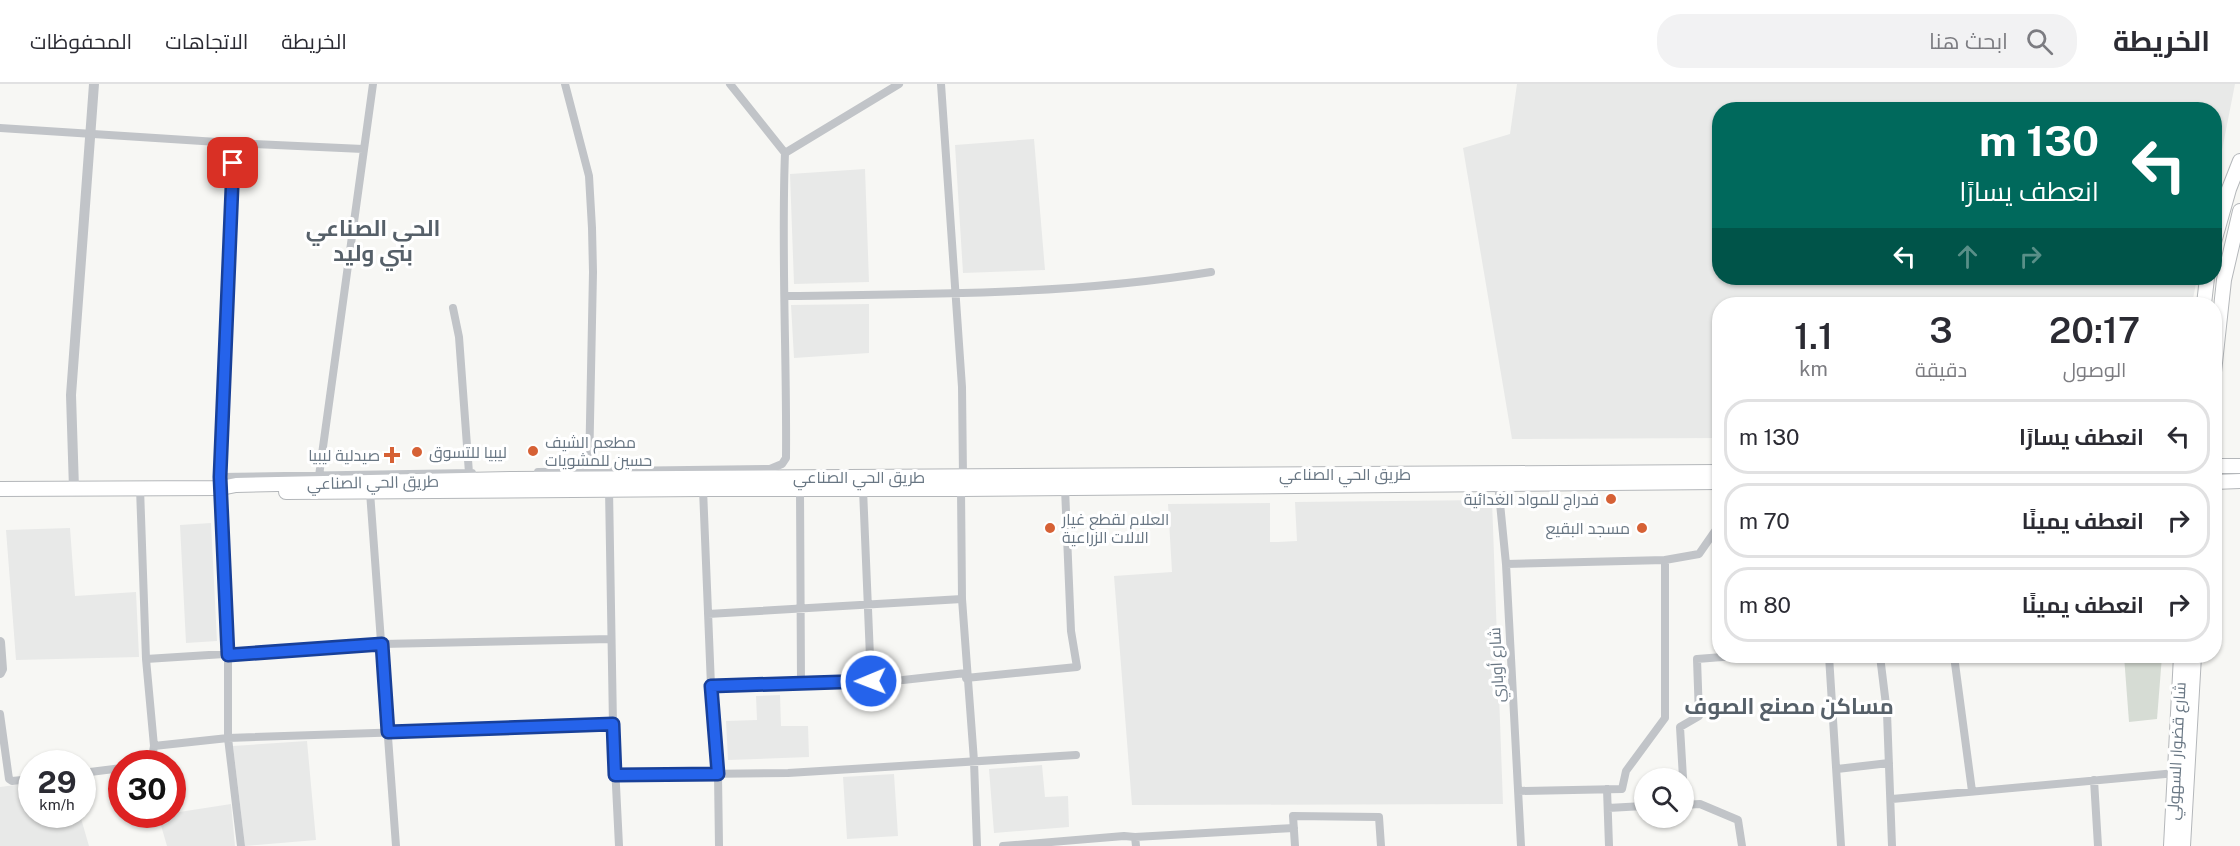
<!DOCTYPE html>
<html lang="ar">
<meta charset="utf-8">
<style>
:root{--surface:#fff;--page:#f2f2f3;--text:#2b2b33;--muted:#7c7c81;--line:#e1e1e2}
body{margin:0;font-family:"Public Sans",Cairo,sans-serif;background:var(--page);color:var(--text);direction:rtl;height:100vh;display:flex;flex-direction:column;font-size:22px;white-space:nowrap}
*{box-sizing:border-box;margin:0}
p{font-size:20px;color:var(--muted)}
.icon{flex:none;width:33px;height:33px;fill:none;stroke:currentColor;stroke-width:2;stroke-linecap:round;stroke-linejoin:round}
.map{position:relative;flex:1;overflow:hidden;direction:ltr}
.panel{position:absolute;left:1712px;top:213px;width:510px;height:366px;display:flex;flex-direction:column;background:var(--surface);border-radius:24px;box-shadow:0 2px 4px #0004;direction:rtl}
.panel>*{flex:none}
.guide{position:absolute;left:1712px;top:18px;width:510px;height:183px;border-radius:24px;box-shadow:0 2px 4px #0004;direction:rtl;background:#00695c;color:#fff;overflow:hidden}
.tools{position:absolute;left:1634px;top:684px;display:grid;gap:12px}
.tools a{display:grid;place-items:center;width:60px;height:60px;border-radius:50%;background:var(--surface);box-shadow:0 2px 4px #0004;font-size:30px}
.speed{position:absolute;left:18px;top:666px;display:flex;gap:12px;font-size:30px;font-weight:700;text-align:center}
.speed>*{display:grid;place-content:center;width:78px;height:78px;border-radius:50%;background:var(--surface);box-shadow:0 2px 4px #0004;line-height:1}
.speed small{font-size:15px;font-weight:400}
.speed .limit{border:9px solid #d22;background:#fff;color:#111}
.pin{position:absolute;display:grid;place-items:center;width:51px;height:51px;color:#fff;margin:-26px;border-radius:12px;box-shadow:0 3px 9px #0006}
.me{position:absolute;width:66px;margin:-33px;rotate:269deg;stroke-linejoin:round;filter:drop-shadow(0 0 4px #0008)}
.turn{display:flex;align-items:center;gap:21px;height:126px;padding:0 24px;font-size:27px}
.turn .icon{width:78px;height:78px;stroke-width:2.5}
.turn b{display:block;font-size:42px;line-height:51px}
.lanes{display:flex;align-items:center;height:57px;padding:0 24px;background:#0003;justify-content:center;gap:30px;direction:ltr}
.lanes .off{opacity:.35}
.eta{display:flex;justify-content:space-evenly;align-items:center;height:102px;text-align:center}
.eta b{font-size:36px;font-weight:600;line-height:42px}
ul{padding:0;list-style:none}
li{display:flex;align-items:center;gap:18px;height:75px;margin:0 12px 9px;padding:0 12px;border:3px solid var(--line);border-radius:24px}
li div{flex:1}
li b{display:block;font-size:22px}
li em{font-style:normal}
header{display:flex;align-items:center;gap:36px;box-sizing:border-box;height:84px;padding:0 30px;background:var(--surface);border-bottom:2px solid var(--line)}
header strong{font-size:28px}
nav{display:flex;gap:33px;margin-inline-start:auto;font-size:21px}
.search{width:420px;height:54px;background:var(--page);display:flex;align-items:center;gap:15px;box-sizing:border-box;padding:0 21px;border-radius:24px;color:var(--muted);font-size:22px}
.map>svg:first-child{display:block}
</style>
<header>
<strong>الخريطة</strong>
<div class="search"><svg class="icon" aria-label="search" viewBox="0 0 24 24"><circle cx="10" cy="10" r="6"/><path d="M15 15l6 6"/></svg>ابحث هنا</div>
<nav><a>الخريطة</a><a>الاتجاهات</a><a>المحفوظات</a></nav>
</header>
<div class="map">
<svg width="2240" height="762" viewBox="0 0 2240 762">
<rect width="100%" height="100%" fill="#f7f7f4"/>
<path fill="#e8e9e8" d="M1517,0H2235L2214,107V26H1719V194H2197L2192,220H1719V354L1512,355L1463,64L1510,50Z
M1034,55L1045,186L963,189L955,61Z
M865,85L869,198L794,200L790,90Z
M869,220V269L794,274L791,221Z
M1492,416L1503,720L1132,721L1114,492L1172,488L1168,420L1270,419V458H1278L1297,457L1295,418Z
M211,439L217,557L186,559L180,441Z
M70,444L75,512L136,508L139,573L16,576L6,446Z
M780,611L781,642H808L809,673L728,676L726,637L757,636L756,612Z
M307,657L316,756L245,762L233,662Z
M1042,681L1045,713L1068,712L1069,743L994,749L989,685Z
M894,690L898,752L847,755L843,693Z
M31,699L32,730L80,731L89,762H0V703Z
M231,720L235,762H167L158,731L172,730L173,729Z"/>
<path fill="#d6dcd4" d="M2124,572H2162L2157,635L2129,638Z"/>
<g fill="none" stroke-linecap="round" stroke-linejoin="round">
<defs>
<path id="trunk" d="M2214,158L2229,105L2240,77
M2204,220L2207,194
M2214,288L2224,196L2240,127
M2215,382H2240
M2214,398L2240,397
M0,405L221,404L236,401L512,395L1719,388
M286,408L703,405H961L1719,398
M2171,762L2181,572
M2183,762L2194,572"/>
</defs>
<use href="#trunk" stroke="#b4b7ba" stroke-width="16"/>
<path stroke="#c1c4c8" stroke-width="8" d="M565,0L589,92L592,144L593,188L589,387
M730,0L785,69
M941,0L962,303L963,393
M0,44L233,59L363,65
M233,59L220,393L228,571V654L241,762
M785,212C927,210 1070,211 1211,188
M453,224L459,253L469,389
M538,388L770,385L782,380L786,374C787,272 781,171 785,69L899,0
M319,392L373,0
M220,393L472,389
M1498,399L1506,480L1521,762
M140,404L146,575L154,662L152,674L148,680
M609,405L613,641L619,762
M703,405L711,602L718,690L719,762
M863,405L871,597
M961,405L962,515L974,677L977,762
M800,406L801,598
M370,408L396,762
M1506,480L1665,476
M708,530L962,515
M1829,572L1841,762
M1880,572L1887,629L1892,762
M1954,572L1972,707
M146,575L382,560L611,555
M966,594L1077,583L1071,547L1065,404
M711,602L903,596L966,589
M0,630L9,695L12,697L32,695
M154,662L228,654L613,641
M1837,685L1889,679
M82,689L122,684
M615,691L788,689L1076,671
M1683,694L1680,643L1699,632L1697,575L1735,572
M1683,696L1684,721
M2094,696L2098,762
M1607,705L1609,762
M1518,707L1622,705L1626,687L1665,634V476L1699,470L1715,447H1719
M1892,715L2176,689
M1683,721L1700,720L1738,736L1742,762
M1608,724L1644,722
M1135,753L1294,744
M1003,762L1124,752L1135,753L1136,762
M1295,762L1293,732L1379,733L1381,762"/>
<path stroke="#c1c4c8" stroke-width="10" d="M74,405L71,311L94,0
M0,558L2,585L0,589"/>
<use href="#trunk" stroke="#fff" stroke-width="14"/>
</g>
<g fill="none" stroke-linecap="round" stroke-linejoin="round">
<defs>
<path id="route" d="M233,79L220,393L228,571L382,560L388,648L613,640L615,691L718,690L711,602L871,597"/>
</defs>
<use href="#route" stroke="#184099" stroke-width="15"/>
<use href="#route" stroke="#2563eb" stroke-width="10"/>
</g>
<g fill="#d66135" stroke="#fff" stroke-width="2">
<circle cx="533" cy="367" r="6"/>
<circle cx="417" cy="368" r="6"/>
<path d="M389 362h6v6h6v6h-6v6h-6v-6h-6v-6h6z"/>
<circle cx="1611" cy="415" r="6"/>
<circle cx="1050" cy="444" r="6"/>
<circle cx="1642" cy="444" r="6"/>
</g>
<g text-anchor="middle" stroke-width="6" stroke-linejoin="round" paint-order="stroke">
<g font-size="16" fill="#687683" stroke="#fff" text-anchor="start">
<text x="545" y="364">مطعم الشيف<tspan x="545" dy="18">حسين للمشويات</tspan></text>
<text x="429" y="374">ليبيا للتسوق</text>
<text x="380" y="377" text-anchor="end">صيدلية ليبيا</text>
<text x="1599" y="421" text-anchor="end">فدراج للمواد الغدائية</text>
<text x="1062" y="441">العلام لقطع غيار<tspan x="1062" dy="18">الالات الزراعية</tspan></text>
<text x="1630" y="450" text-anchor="end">مسجد البقيع</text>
</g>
<g font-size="16" fill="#687683" stroke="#fff">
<text x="1345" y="396">طريق الحي الصناعي</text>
<text x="859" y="399">طريق الحي الصناعي</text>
<text transform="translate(373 398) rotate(-1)" y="6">طريق الحي الصناعي</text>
<text transform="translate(1496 581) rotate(-93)" y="6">شارع أوباري</text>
<text transform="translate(2176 667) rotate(-87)" y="6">شارع قضوار السهولي</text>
</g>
<g font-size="22" font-weight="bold" fill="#566069" stroke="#fff">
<text x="373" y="152">الحي الصناعي<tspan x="373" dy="25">بني وليد</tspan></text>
<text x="1789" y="630">مساكن مصنع الصوف</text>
</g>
</g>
</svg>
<div class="tools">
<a><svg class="icon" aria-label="search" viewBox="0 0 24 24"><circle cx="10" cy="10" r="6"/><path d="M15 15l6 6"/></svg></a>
</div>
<div class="speed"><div>29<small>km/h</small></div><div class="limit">30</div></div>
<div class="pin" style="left:233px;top:79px;background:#d93025"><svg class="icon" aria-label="arrive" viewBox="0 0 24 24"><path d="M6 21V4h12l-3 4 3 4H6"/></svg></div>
<svg class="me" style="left:871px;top:597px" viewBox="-20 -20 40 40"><circle r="17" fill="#2563eb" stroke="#fff" stroke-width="3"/><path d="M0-11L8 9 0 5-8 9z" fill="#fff"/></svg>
<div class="guide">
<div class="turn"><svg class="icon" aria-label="left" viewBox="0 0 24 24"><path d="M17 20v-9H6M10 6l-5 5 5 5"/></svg><div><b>130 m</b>انعطف يسارًا</div></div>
<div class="lanes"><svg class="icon" aria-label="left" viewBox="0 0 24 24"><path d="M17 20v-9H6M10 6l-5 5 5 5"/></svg><svg class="icon off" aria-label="ahead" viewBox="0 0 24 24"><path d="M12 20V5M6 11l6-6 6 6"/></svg><svg class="icon off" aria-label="right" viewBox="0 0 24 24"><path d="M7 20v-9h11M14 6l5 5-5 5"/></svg></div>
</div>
<section class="panel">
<div class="eta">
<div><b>20:17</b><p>الوصول</p></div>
<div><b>3</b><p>دقيقة</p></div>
<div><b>1.1</b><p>km</p></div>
</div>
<ul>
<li><svg class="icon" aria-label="left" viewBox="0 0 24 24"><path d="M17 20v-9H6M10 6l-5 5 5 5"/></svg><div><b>انعطف يسارًا</b></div><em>130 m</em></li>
<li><svg class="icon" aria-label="right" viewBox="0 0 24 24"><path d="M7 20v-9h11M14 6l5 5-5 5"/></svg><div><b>انعطف يمينًا</b></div><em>70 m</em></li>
<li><svg class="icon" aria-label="right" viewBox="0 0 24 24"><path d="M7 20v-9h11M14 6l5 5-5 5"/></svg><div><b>انعطف يمينًا</b></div><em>80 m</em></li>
</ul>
</section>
</div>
